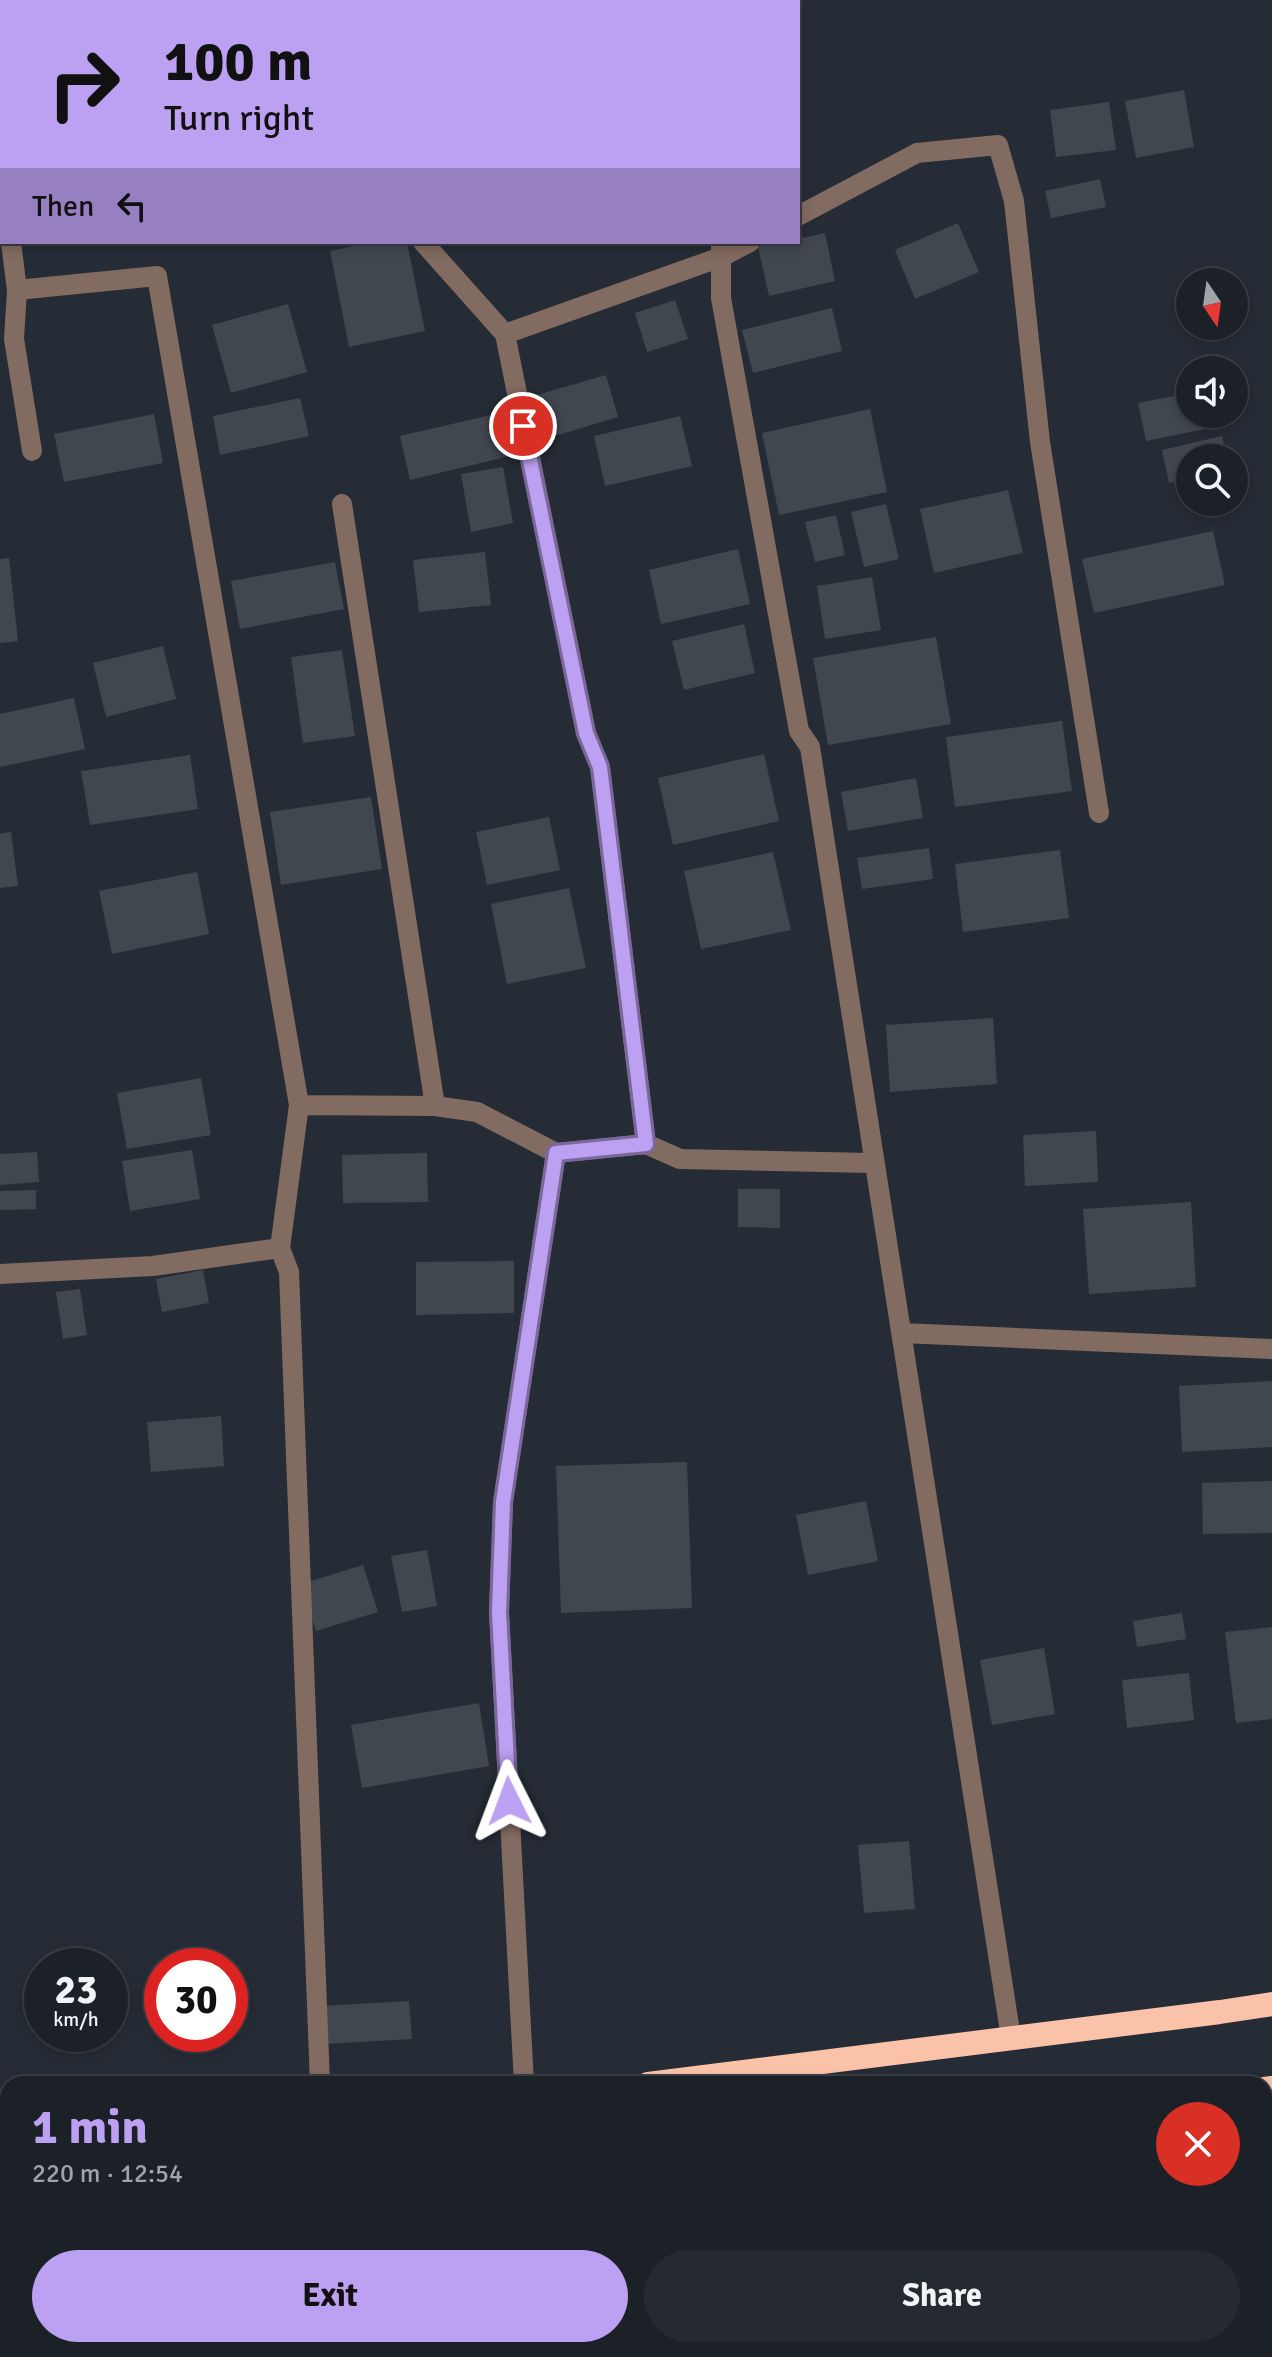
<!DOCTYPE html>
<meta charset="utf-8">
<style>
:root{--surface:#1c2128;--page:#252930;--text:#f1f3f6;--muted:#a0a3a8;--line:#3a3e45;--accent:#bca0f2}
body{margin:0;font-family:Signika,sans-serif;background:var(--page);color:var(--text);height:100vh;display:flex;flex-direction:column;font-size:30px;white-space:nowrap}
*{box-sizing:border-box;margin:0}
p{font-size:26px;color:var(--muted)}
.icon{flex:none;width:44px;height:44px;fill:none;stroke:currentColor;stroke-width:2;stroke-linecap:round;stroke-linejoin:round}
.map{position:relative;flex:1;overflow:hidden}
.panel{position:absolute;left:0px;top:2076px;width:1272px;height:282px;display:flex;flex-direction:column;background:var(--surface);border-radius:24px 24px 0 0;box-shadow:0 4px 12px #0003,0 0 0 2px var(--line)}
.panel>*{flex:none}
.banner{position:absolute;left:0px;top:0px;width:800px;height:244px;box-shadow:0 4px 12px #0003,0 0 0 2px var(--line);background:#bca0f2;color:#111;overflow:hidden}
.needle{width:52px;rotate:167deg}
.buttons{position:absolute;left:1176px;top:268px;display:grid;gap:16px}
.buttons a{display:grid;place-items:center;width:72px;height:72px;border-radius:50%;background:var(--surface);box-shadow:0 4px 12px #0003,0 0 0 2px var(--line);font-size:40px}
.speed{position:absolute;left:24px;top:1948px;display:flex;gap:16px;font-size:40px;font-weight:700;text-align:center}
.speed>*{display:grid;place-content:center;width:104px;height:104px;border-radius:50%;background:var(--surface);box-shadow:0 4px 12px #0003,0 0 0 2px var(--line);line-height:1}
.speed small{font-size:20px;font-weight:400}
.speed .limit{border:12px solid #d22;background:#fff;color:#111}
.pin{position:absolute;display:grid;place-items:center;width:68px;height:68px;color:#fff;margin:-34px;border:4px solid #fff;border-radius:50%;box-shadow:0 2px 8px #0007}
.me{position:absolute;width:88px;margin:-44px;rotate:357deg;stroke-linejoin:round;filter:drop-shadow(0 0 6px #0008)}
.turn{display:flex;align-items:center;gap:28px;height:168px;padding:0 32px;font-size:36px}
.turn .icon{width:104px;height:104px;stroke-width:2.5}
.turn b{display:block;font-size:56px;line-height:68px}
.then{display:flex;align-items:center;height:76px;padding:0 32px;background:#0003;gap:16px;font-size:30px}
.round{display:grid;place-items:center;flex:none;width:84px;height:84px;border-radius:42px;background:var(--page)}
.headline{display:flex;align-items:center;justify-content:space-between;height:136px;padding:0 32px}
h1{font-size:48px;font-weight:800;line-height:60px;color:var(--accent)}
.cta{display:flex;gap:16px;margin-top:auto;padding:16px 32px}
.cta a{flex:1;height:92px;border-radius:48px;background:var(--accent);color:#111;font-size:32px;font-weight:800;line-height:92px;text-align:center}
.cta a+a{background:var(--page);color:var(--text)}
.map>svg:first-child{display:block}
</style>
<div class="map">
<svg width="1272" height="2357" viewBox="0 0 1272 2357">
<rect width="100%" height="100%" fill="#262c35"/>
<path fill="#40474f" d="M1184,90L1194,147L1136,158L1125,101Z
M1109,102L1116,150L1056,157L1050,110Z
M1100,179L1106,207L1051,218L1045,191Z
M958,223L979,272L915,299L895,250Z
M825,233L835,281L769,296L758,247L782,242H798V239Z
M374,242H407L425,331L349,347L330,251Z
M675,300L688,339L647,352L635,313Z
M288,304L307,372L231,393L212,325Z
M832,308L842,351L753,373L742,330Z
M606,375L618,417L542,440L530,397Z
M1190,393V414H1233L1235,423L1146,441L1138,403Z
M300,398L309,436L220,455L213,416Z
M870,409L887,492L779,515L762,433Z
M504,412L514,455L410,480L400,436Z
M154,414L163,463L64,482L54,434Z
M680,416L692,466L605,486L594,436Z
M1222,436L1227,458H1190V478L1169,483L1162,450Z
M503,467L513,523L471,532L461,474Z
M1008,490L1023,553L934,573L920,509Z
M886,504L899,559L864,567L851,512Z
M836,515L845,555L815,562L805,522Z
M1213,531L1225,585L1094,613L1082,559Z
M738,549L750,604L661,624L649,570Z
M485,552L491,605L419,612L413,560Z
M9,558L18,641L0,643V559Z
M335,562L344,609L240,629L231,581Z
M872,577L881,630L825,639L817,586Z
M744,624L755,673L684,690L672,641Z
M936,637L951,724L828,745L813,658Z
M163,646L176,699L106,717L93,663Z
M342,650L355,736L303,743L291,657Z
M74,698L85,749L0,767V714Z
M1062,721L1072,791L955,807L946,737Z
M764,754L779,821L673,845L658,778Z
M190,755L198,809L90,825L81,771Z
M916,778L923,818L848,831L841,792Z
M371,797L382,869L281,885L270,812Z
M549,817L560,870L487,885L476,832Z
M11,832L18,886L0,888V834Z
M929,848L933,879L862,889L857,858Z
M1060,850L1069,918L963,932L955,864Z
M773,852L791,930L701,949L684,871Z
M197,872L209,934L112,954L99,891Z
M569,888L586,968L507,984L491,904Z
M993,1018L997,1084L890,1092L886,1025Z
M201,1078L211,1135L127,1149L117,1093Z
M1096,1131L1098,1182L1025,1186L1023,1135Z
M192,1150L200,1199L130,1211L122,1161Z
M37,1152L39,1182L0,1185V1154Z
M427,1153L428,1202L343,1203L342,1155Z
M738,1189H780V1228L738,1227Z
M36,1190V1209L0,1210V1191Z
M1191,1202L1196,1287L1089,1294L1083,1209Z
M514,1261V1313L416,1315V1262Z
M203,1270L209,1303L162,1312L156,1279Z
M80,1289L87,1335L63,1339L56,1292Z
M1272,1381V1447L1182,1452L1179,1386Z
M221,1416L224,1466L151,1472L147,1422Z
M687,1462L692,1608L561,1613L556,1466Z
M1272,1481V1533L1203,1534L1202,1483Z
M866,1501L878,1561L808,1575L796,1515Z
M427,1550L437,1606L402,1612L391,1556Z
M363,1565L378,1612L316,1631L301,1584Z
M1182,1613L1186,1639L1137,1647L1133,1621Z
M1272,1627V1719L1236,1723L1225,1632Z
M1044,1648L1055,1714L992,1725L980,1660Z
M1189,1673L1194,1720L1127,1728L1122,1680Z
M479,1703L489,1766L362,1788L351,1725Z
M909,1841L915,1909L864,1913L858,1845Z
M409,2001L412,2039L324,2044L322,2006Z
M1268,2098L1272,2117V2201L1264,2203V2099Z
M8,2275V2348L0,2349V2276Z"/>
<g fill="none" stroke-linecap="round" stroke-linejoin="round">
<path stroke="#826b60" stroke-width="20" d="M339,0L340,2
M721,0V2
M0,159L2,174
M798,216L917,153L998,145L1014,201L1040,442L1099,813
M11,242L17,290L14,339L32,451
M423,242L505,334L721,257L750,242
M721,242V298L799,731L810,747C875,1178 945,1608 1011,2038
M17,290L157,276L299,1105L280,1248L289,1272L320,2084
M505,334L586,733L600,767L646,1144
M342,504L435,1106
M299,1105L435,1106L477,1112L556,1153L646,1144L680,1159L872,1163
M0,1274L153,1266L280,1248
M902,1333L1272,1349
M524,2084L499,1612L503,1502L556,1153"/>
<path stroke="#fac2a8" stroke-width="24" d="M648,2084L1220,2012L1272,2004
M1264,2089L1272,2088
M0,2166L8,2165
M0,2246L8,2245"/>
</g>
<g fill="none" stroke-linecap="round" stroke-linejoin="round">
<defs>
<path id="route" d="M509,1801L499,1612L503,1502L556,1153L646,1144L600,767L586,733L523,426"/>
</defs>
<use href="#route" stroke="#7a689d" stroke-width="20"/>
<use href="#route" stroke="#bca0f2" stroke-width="14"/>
</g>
</svg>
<div class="buttons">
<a><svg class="needle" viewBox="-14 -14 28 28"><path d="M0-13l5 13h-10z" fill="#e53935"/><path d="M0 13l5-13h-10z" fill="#a0a3a8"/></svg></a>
<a><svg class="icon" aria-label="sound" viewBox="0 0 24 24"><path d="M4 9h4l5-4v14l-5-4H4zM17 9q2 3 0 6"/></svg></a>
<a><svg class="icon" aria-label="search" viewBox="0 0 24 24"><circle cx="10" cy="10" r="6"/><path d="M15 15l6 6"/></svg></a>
</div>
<div class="speed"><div>23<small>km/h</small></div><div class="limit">30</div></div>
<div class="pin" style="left:523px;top:426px;background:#d93025"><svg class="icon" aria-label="arrive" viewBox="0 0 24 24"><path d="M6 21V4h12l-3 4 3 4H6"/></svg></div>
<svg class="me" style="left:509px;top:1801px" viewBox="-20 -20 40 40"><path d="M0-17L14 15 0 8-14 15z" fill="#bca0f2" stroke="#fff" stroke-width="4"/></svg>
<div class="banner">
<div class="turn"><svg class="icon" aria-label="right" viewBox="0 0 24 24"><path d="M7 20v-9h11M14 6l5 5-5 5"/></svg><div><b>100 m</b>Turn right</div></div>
<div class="then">Then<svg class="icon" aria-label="left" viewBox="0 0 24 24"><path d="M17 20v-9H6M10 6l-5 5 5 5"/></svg></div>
</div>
<section class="panel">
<div class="headline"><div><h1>1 min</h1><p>220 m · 12:54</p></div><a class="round" style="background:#d93025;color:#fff"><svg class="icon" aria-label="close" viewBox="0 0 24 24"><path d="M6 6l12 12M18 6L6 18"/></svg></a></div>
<div class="cta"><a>Exit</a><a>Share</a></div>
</section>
</div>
